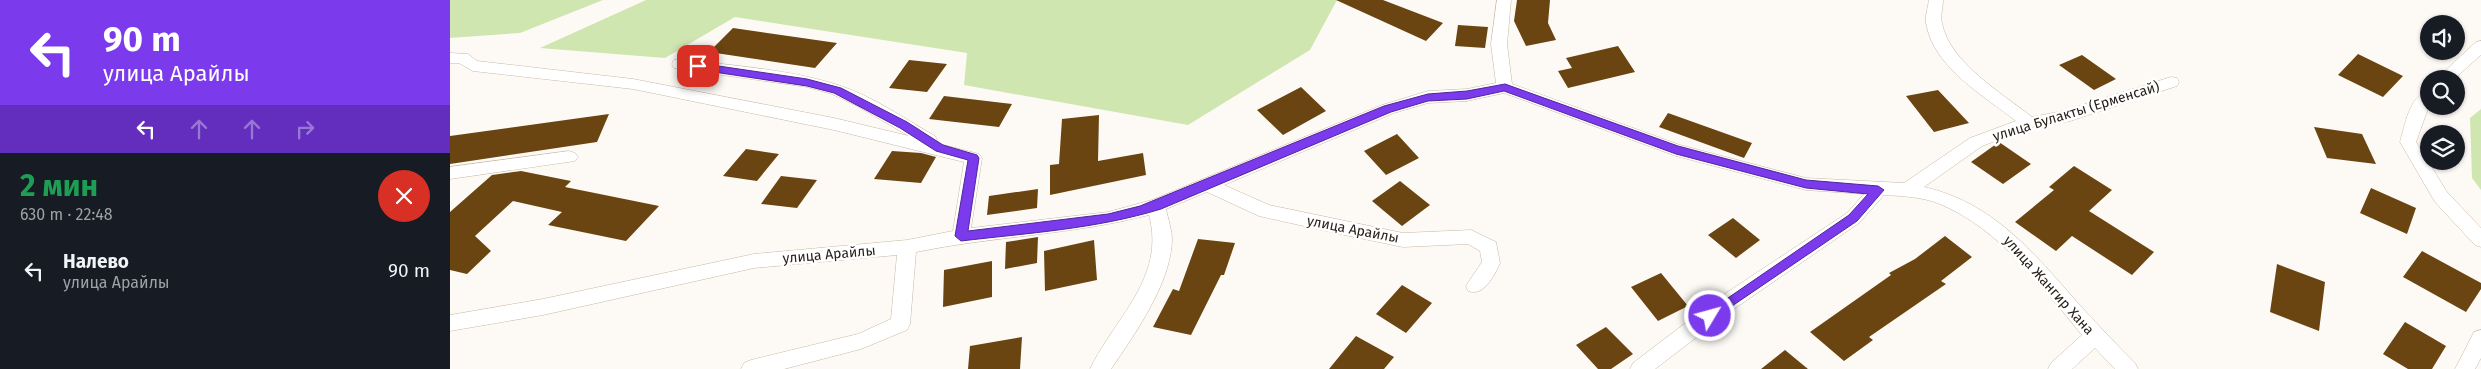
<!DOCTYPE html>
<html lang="ru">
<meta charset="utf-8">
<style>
:root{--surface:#171b24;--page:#20242c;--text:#f1f3f6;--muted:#9ea1a6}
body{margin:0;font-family:"Fira Sans",sans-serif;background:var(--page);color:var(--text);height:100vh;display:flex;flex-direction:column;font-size:19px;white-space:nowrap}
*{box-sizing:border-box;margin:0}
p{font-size:16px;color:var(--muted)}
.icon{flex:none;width:28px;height:28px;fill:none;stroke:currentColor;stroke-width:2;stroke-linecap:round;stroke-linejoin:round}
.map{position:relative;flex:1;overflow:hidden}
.panel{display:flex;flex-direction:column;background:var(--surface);width:450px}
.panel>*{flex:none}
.hud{background:#7c3aed;color:#fff;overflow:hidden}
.fabs{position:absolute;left:1970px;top:15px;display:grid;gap:10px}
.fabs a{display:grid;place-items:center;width:45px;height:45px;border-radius:50%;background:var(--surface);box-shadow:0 1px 4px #0004;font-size:25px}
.pin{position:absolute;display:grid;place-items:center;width:42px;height:42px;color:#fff;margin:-21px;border-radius:10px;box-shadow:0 2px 8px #0006}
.me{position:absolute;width:55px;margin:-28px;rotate:53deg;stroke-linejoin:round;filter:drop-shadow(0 0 4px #0008)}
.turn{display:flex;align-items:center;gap:18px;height:105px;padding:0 20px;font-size:22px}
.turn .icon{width:65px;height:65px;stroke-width:2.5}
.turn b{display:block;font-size:35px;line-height:42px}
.lanes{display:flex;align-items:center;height:48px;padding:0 20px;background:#0003;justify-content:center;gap:25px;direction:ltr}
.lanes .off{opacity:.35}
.round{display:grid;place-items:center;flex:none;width:52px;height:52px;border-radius:26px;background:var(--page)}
.head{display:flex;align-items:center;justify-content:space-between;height:85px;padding:0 20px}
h1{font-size:30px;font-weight:700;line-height:38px;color:#1e9e55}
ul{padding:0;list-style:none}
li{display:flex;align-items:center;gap:15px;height:65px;padding:0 20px}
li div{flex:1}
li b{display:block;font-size:19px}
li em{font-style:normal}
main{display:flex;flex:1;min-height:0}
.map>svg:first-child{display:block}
</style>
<main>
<section class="panel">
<div class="hud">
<div class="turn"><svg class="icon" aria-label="left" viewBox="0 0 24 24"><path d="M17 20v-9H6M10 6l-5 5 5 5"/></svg><div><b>90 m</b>улица Арайлы</div></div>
<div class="lanes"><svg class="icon" aria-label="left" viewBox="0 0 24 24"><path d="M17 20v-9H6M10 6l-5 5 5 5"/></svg><svg class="icon off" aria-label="ahead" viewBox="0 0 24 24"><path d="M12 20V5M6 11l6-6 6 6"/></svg><svg class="icon off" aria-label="ahead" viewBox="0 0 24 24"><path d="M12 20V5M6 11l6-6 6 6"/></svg><svg class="icon off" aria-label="right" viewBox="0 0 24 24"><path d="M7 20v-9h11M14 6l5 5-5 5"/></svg></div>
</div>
<div class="head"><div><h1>2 мин</h1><p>630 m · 22:48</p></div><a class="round" style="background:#d93025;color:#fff"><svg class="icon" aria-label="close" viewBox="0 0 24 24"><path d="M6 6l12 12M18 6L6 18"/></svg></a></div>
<ul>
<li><svg class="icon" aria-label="left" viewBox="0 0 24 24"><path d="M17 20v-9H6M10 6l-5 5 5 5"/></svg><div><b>Налево</b><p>улица Арайлы</p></div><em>90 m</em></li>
</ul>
</section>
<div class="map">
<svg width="2031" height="369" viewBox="0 0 2031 369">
<rect width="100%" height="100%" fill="#fdfaf5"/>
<path fill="#d0e6b1" d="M0,0H153L70,33L0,38Z
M196,0H887L860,50L738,125L514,85L517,53L285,17L215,58L90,48Z
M2031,109V190L2022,178L2020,118Z"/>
<path fill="#6a4511" d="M886,0H933L993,23L976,41Z
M1067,0H1100L1098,23L1106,40L1076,46L1064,21Z
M1008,25L1038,27L1035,48L1005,46Z
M283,28L387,43L365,68L259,52Z
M1168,46L1185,72L1118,88L1108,71L1122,68L1116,58Z
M1908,54L1953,76L1933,97L1888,75Z
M1632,55L1666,79L1644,90L1609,65Z
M459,60L497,64L477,92L439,88Z
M851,87L876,111L833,135L807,110Z
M1488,90L1519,123L1484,132L1456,96Z
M494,96L562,104L549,127L479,119Z
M1218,113L1302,143L1294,158L1209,127Z
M159,114L147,142L0,164V136Z
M649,115L648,161L693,153L696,175L600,195V165L609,164L612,119Z
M1864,127L1912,134L1926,164L1877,158Z
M947,134L969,158L936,175L914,151Z
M1549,142L1581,164L1553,184L1521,162Z
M296,149L329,154L307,181L273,176Z
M442,151L471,153L486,157L471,183L424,179Z
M1624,166L1662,190L1639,211L1704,252L1682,275L1622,236L1606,251L1565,222L1604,190L1599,187Z
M71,171L121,181L115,187L209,206L176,241L98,225L112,212L63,201L25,236L41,251L17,274L0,270V212L42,175Z
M331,176L367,180L347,208L311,204Z
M950,181L980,205L952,226L922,201Z
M1921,188L1966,208L1957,234L1910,213Z
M588,189L587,208L537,215L539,196Z
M1283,218L1310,240L1286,258L1258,235Z
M1495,236L1522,257L1491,281L1496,284L1419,337L1423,340L1394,361L1360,332L1441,275L1439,273L1465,259Z
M588,237L587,263L555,269L556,242Z
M748,239L785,243L774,275H771L741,335L703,327L723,289L729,291Z
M644,240L647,280L595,291L594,251Z
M1972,251L2031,283V289L2016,312L1953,277Z
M542,261V297L493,307L494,270Z
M1827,264L1875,282L1869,331L1820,312Z
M1211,273L1238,306L1208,321L1181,287Z
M952,285L982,303L956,333L926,314Z
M1955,322L1996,346L1982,369H1958L1933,354Z
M1156,327L1183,354L1161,369H1148L1126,345Z
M906,336L944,357L934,369H879Z
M572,337L570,369H518L520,346Z
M1335,350L1358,369H1311Z"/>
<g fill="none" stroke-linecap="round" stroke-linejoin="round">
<defs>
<path id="minor" d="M1047,0H1061L1057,44L1062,84L1230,145L1356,178L1454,183L1520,138L1566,121C1534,96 1483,67 1476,23C1475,16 1478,7 1479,0H1493C1493,8 1490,16 1492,23C1499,62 1553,94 1582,117L1613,111L1721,77L1727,78L1729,82L1727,86L1620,121L1581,128L1532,146L1474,187C1542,202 1583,252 1627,302C1646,323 1665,343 1685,363L1688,369H1665L1645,348L1622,369H1598L1601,363L1632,335C1591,286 1551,230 1490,204C1473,197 1452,196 1434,195L1409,223L1281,311L1205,369H1180L1183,363L1267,299L1397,213L1414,194L1356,190L1226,156L1054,93L1017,101L978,103L944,113L774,185L819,205L953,233L1021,230L1046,242L1050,263C1044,276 1034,297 1018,291L1016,286L1032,262L1030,251L1018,244L953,247L890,234L809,216L757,192L716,209C718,219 722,230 722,240C721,283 685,334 661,369H640C665,317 716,278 699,215C623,235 543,236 466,252L460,324L457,330L411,349L334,369H291L294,363L301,360L408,334L441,319L447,255L304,268L93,315L0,331V315L93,299L304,254L457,240L503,231L514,162L384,130L183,89L23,71L9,63H0V53L18,54L27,61L183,79L384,118L459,136L407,106L382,94L357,87L230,69L224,68L222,64L224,60L230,59C283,66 340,69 391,86C424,97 455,119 485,136L487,140L486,143L529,154L532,158L521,228L658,212L702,200L932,105L978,91L1017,89L1046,83L1041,44Z
M2031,41V55L2004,79H1986L2026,42Z
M1979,90V106L1966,142L1997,192L2031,228V247L2025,245L1985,202L1950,142C1955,125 1959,96 1979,90Z
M119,151L125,153L128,157L125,161L0,179V167Z
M2031,330V358L2025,369H2005L2024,332Z"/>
</defs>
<use href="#minor" stroke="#c9b7a3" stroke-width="1"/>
<use href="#minor" fill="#fff" fill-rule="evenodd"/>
</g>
<path fill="#7c3aed" stroke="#51269a" d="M248,63L357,79L391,88L457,122L493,145L527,155L529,158L518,231L658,214L690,206L934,106L978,94L1017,91L1055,84L1228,146L1356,180L1428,186L1434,190L1407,221L1260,321L1254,316L1256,313L1399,215L1418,194L1356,188L1226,154L1054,91L1017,99L978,101L941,112L711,209C646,229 578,233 511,241L505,236L518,160L486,151L450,128L384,93L357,86L244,69V64Z"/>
<g text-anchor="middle" stroke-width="5" stroke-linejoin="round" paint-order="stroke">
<g font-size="14" fill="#28211a" stroke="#fff">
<text transform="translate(1626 111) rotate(-17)" y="5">улица Булакты (Ерменсай)</text>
<text transform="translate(903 229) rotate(11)" y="5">улица Арайлы</text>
<text transform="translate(379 254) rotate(-5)" y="5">улица Арайлы</text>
<text transform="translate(1599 285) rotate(48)" y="5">улица Жангир Хана</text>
</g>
</g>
</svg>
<div class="fabs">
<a><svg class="icon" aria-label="sound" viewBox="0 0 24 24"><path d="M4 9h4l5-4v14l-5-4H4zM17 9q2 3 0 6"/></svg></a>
<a><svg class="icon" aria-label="search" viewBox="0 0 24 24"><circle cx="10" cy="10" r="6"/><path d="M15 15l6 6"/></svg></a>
<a><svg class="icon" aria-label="layers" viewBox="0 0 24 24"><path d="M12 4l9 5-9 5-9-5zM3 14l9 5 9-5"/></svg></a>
</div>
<div class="pin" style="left:248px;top:66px;background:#d93025"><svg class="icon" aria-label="arrive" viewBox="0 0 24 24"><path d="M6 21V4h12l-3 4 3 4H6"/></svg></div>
<svg class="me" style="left:1260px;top:316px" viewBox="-20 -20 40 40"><circle r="17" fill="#7c3aed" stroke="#fff" stroke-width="3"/><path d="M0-11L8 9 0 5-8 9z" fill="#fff"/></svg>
</div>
</main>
